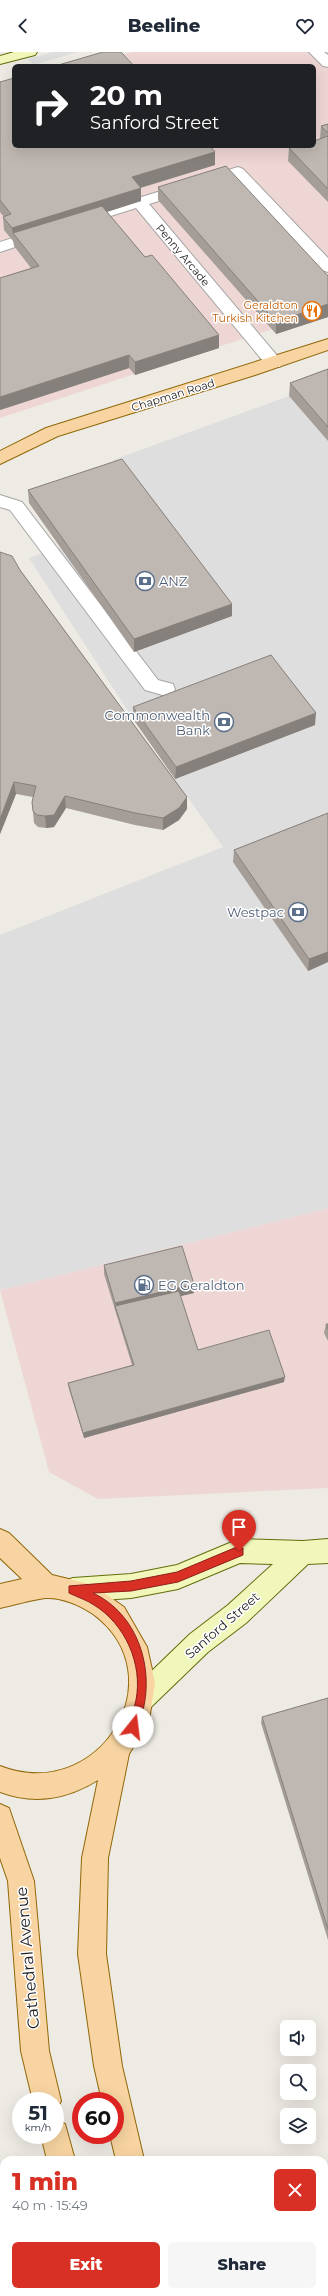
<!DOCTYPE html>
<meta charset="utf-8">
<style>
:root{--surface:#fff;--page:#f6f6f7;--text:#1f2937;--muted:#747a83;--accent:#d93025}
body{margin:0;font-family:Montserrat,sans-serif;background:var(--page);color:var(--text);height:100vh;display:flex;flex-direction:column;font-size:15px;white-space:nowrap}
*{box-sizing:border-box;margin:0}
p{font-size:13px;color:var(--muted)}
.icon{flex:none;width:22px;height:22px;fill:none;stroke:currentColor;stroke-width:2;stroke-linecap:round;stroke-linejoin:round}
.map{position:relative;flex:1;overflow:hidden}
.panel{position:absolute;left:0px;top:2104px;width:328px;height:140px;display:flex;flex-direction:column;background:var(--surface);border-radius:12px 12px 0 0;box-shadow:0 4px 16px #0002}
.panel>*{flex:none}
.banner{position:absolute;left:12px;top:12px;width:304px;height:84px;border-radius:6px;box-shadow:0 4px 16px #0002;background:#202124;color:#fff;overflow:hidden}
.fabs{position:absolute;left:280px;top:1968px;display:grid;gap:8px}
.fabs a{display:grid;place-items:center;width:36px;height:36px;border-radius:6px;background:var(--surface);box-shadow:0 4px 16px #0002;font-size:20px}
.speed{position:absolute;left:12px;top:2040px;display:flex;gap:8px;font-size:20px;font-weight:700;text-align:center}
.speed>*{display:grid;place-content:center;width:52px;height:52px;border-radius:50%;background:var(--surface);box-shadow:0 4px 16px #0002;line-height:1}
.speed small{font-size:10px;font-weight:400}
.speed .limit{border:6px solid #d22;background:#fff;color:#111}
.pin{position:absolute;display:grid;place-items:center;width:34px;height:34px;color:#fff;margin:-41px -17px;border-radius:50% 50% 50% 0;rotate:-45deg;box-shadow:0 0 4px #0007}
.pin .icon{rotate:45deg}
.me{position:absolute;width:44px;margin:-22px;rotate:16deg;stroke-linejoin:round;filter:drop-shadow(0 0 3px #0008)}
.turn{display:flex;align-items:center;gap:14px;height:84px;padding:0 12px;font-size:18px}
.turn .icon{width:52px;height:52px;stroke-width:2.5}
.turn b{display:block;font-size:28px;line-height:34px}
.round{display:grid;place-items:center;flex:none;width:42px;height:42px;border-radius:6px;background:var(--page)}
.head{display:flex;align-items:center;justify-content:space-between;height:68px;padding:0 12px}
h1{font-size:24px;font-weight:800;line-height:30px;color:var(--accent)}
.cta{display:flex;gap:8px;margin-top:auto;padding:8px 12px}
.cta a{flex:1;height:46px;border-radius:6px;background:var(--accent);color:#fff;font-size:16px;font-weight:800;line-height:46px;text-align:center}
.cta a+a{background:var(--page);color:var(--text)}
header{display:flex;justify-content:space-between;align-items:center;height:52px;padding:0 12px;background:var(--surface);font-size:18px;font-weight:800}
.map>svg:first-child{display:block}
</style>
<header><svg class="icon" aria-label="back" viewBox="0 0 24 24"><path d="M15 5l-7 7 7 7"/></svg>Beeline<svg class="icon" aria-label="heart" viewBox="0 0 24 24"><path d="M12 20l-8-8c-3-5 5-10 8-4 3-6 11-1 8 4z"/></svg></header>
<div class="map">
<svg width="328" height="2244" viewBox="0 0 328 2244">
<rect width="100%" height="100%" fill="#eeebe4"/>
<path fill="#eed6d4" d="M132,0H328V259L0,366V38L14,94H314V14H83Z
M328,1156V1436L98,1447L49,1420L0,1238Z"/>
<path fill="#dedede" d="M53,0H78L33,13L28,7Z
M289,344L328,389V773L234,810L307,918L328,910V1156L0,1238V883L223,795L175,727L315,673L133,667L29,506L60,495L134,600L232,564L113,408Z"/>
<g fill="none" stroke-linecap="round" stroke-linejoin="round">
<defs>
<path id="lane" d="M309,0H324L328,3V15L323,14Z
M238,115L243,117L328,206V220L322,218L235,126L149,152L280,307L282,311L280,315H268L136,156L79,174L74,172L71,169L74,166Z
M43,176L48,178L51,181L48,184L0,200V190Z
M0,443L22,450L158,628L173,632L175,637L173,642L166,644L145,638L10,458L0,455Z"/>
<path id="secondary" d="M14,0H37L35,3L0,12V4Z
M239,1487L303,1489L328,1487V1511L308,1512L246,1571L208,1600L150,1656L141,1660L132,1656L128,1647L132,1638L190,1582L228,1553L273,1512L240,1511L178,1537L131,1546L73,1550L64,1547L61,1538L64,1529L73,1526L131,1522L177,1513Z"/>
<path id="primary" d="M328,287V298L255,323L58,384L0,412V399L46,376Z
M0,1477L9,1481L52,1523L93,1533L124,1555L147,1595L155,1631L149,1668L129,1702L108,1806L106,1902L122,2014L144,2108H116L110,2083H115V2049H102L94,2014L78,1902L82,1806L98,1728C68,1747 34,1753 0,1740V1714C99,1753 178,1625 93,1562C80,1553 61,1545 45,1546C30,1548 14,1553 0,1556V1532L22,1527L0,1506Z
M0,1752L9,1756L34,1829L49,1999L61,2049L55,2060V2049H33L21,1999L8,1829L0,1806Z
M55,2068L65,2072L75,2108H47L41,2083H55Z
M76,2240H106V2244H76Z
M146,2240H176L177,2244H147Z"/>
</defs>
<use href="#lane" stroke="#a5a5a5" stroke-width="2"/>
<use href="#secondary" stroke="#616f0a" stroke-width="2"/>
<use href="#primary" stroke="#906708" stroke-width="2"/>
<use href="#lane" fill="#fff" fill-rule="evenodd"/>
<use href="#secondary" fill="#f1f6bb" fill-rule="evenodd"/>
<use href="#primary" fill="#f7d4a1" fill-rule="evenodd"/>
</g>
<path fill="#a49d98" d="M0,30L215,100V113L141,136V149L107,160L145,205L219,283V296L135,323L129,316L0,358V226L31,216L14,194L13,189L4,178L3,165H4L0,160Z
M328,72V150L288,109L289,96L320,87L321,74Z
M158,135L328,224V265L276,282L158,148Z
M328,317V389L289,344L290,331Z
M28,438L232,564L134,600L29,451Z
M20,518L187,745V757L179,768L163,778L135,773L66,756L54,775L46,776L38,775L34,771L32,750L33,745L16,742L0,782Z
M133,655L315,673L175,727L133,667Z
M328,761V910L308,919L233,810L234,798Z
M104,1213L194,1241L180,1244L198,1298L284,1330L84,1386L69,1337L68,1331L132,1313L104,1222Z
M326,1272H328V1289L324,1281Z
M328,1646V1888L261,1671L262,1665Z"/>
<path fill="#86807c" d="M215,100V113L132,138V125Z
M141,136V149L18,188L13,181L12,176Z
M328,252V265L276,282V270Z
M219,283V296L135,323V310Z
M129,303V316L0,358V345Z
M232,552V564L134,600V587Z
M316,661L315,673L175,727L176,715Z
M14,730L16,742L0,782V767Z
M65,744L66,756L54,775L46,776L45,764Z
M187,745V757L179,768L163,778V766Z
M328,900V910L308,919L309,907Z
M194,1232V1241L117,1259L115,1251Z
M285,1325L284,1330L84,1386L83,1381Z"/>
<path fill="#bfb7b1" stroke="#86807c" d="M103,0H121L134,14H55Z
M14,26V94H210L215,100L132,125L141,136L12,176L3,165L11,162L0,148V30Z
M328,72V81L321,74Z
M328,84V137L289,96L297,94H314V89Z
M226,114L328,224V252L276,270L158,135Z
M102,154L145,205L152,203L219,283L135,310L129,303L0,345V226L39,214L13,181Z
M328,317V375L290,331Z
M122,407L232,552L134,587L28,438Z
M0,500L12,504L20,518L187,745L179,756L163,766L135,761L65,744L54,763L45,764L37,763L33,759L32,750L36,734L14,730L0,767Z
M271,603L316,661L176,715L133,655Z
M328,761V900L309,907L234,798Z
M182,1194L194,1232L115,1251L104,1213Z
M179,1239L198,1298L269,1278L285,1325L83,1381L68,1331L134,1313L115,1254Z
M326,1272H328V1277Z
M328,1646V1877L262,1665Z"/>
<path fill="#d93025" stroke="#8d1f18" d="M239,1494L243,1496V1503L178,1530L131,1539L93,1541C138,1562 155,1617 142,1662C141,1669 140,1678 133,1680L130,1679L128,1675C131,1666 134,1657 136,1648C143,1612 125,1572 94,1553C87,1548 77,1545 69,1541V1534L131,1529L177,1520Z"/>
<defs>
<symbol id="restaurant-ring" viewBox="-11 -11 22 22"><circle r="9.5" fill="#fff" stroke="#e8710a" stroke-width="1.5"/><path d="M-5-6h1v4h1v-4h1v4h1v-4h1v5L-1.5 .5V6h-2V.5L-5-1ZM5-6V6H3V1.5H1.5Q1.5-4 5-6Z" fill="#e8710a"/></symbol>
<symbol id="bank-ring" viewBox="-11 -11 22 22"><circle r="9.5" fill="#fff" stroke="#5c6f8a" stroke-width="1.5"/><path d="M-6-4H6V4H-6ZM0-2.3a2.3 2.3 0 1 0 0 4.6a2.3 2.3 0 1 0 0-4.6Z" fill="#5c6f8a"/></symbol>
<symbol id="fuel-ring" viewBox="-11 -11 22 22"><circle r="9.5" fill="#fff" stroke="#5c6f8a" stroke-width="1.5"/><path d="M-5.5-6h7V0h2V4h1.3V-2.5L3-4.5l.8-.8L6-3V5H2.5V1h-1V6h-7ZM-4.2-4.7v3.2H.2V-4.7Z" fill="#5c6f8a"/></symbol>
</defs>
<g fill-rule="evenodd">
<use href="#restaurant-ring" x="301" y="248" width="22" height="22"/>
<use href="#bank-ring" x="134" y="518" width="22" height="22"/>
<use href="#bank-ring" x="213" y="659" width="22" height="22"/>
<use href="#bank-ring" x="287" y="849" width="22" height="22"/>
<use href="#fuel-ring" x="133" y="1222" width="22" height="22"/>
</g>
<g text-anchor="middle" stroke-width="3" stroke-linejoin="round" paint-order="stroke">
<g font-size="11" fill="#1e1e1e" stroke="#fff">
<text transform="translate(183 203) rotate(50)" y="4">Penny Arcade</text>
<text transform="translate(173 343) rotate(-17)" y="4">Chapman Road</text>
</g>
<g font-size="11" fill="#c56008" stroke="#fff" text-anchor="end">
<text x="298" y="257">Geraldton<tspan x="298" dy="13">Turkish Kitchen</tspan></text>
</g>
<g font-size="13" fill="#4e5e75" stroke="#fff" text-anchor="start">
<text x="159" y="534">ANZ</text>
<text x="210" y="668" text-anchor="end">Commonwealth<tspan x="210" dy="15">Bank</tspan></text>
<text x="284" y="865" text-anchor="end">Westpac</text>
<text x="158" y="1238">EG Geraldton</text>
</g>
<g font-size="13" fill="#1e1e1e" stroke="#fff">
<text transform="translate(222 1573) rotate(-41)" y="5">Sanford Street</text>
</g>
<g font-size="16" fill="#1e1e1e" stroke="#fff">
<text transform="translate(27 1906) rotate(-95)" y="6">Cathedral Avenue</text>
</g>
</g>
</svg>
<div class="fabs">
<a><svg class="icon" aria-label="sound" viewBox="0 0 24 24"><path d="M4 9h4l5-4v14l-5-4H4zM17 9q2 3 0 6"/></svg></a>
<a><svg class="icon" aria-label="search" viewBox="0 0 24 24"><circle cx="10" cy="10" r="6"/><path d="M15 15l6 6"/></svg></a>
<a><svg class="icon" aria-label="layers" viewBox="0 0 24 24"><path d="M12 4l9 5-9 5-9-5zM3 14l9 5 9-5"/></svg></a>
</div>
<div class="speed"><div>51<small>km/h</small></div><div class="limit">60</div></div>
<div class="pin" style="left:239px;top:1499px;background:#d93025"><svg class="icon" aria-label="arrive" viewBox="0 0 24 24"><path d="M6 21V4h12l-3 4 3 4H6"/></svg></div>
<svg class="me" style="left:133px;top:1675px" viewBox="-20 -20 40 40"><circle r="19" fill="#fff"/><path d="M0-13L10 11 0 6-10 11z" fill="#d93025"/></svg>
<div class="banner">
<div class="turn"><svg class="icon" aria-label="right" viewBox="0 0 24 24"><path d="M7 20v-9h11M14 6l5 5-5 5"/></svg><div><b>20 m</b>Sanford Street</div></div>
</div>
<section class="panel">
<div class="head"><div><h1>1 min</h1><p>40 m · 15:49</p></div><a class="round" style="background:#d93025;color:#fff"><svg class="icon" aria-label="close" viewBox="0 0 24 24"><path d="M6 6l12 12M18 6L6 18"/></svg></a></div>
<div class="cta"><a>Exit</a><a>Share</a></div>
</section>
</div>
